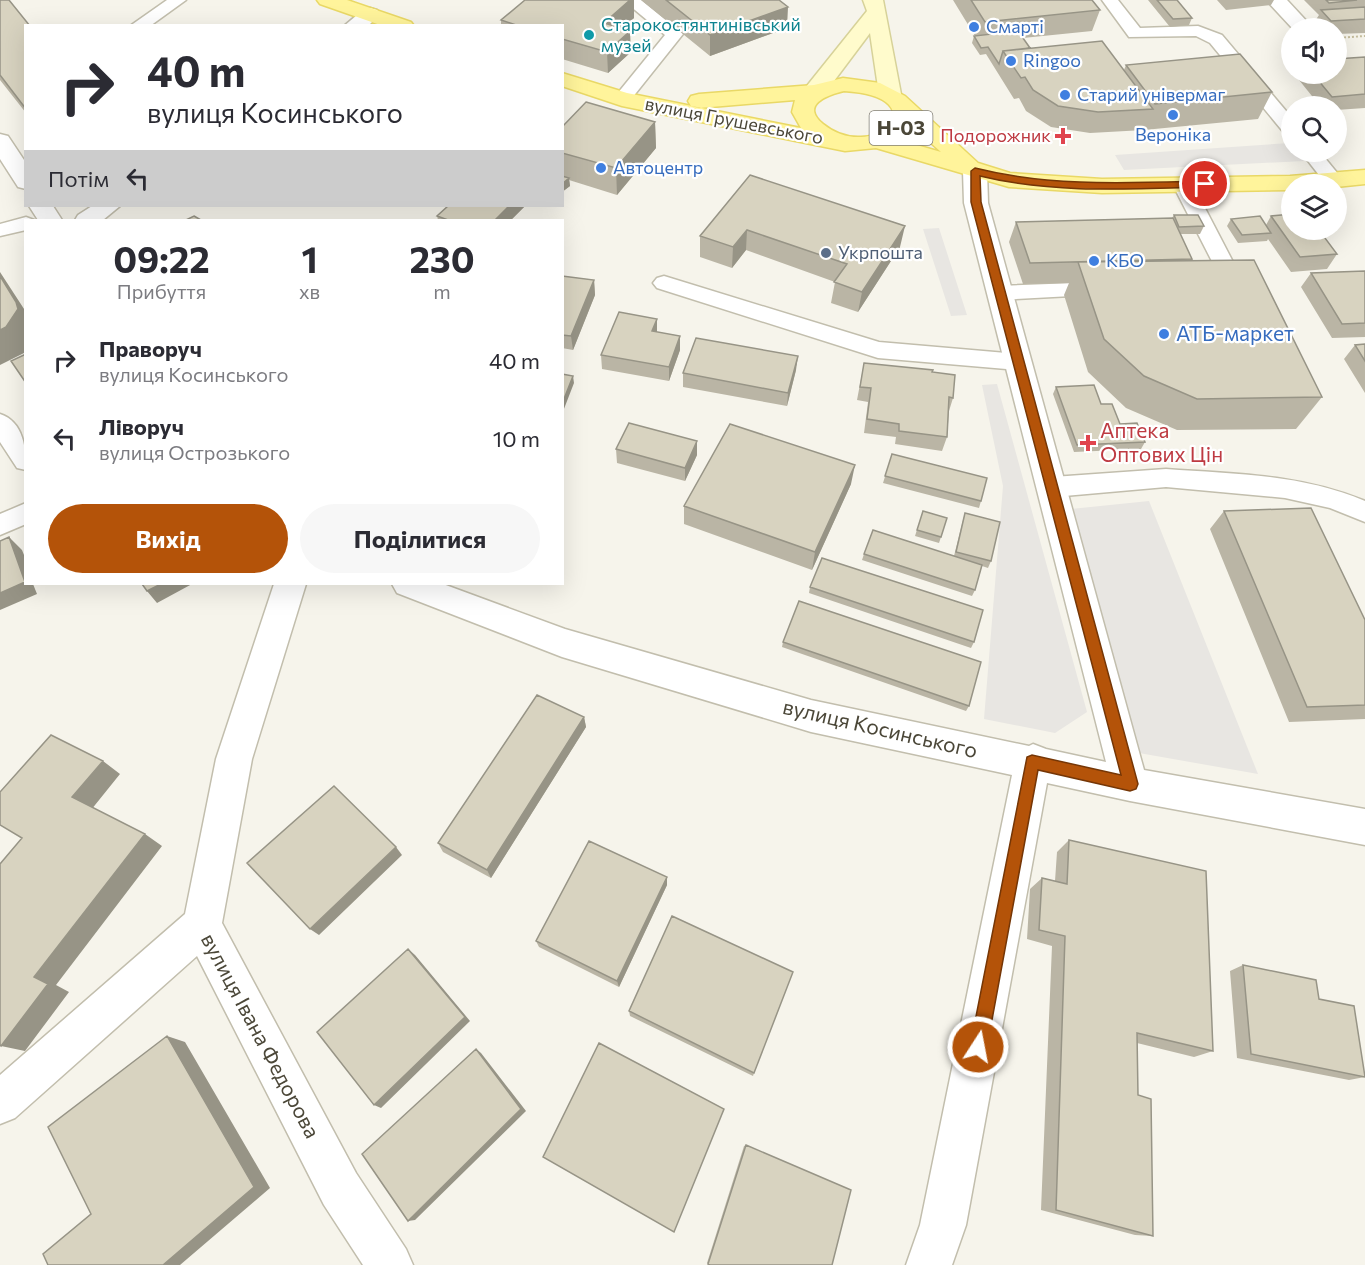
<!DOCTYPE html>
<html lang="uk">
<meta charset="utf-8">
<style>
:root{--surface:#fff;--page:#f7f7f7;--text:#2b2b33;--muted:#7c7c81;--accent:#b45309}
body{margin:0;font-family:Commissioner,sans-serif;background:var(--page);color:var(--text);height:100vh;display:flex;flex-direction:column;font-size:22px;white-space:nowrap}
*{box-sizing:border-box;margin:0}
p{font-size:20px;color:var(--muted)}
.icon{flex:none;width:33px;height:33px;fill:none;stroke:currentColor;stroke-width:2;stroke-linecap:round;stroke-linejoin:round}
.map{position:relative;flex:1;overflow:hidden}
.panel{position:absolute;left:24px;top:219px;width:540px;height:366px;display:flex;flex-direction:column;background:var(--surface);border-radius:0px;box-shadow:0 6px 24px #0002}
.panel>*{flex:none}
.hud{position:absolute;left:24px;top:24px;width:540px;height:183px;border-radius:0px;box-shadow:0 6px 24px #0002;background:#fff;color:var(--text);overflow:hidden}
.buttons{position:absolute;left:1281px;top:18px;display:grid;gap:12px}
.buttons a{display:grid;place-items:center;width:66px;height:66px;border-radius:50%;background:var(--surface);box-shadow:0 6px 24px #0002;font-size:30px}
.pin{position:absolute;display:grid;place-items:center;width:51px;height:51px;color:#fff;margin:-26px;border:3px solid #fff;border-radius:50%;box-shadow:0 2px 6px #0007}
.me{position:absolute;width:66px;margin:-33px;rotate:11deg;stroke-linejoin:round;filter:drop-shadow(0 0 4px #0008)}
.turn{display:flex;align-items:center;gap:21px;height:126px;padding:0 24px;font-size:27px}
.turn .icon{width:78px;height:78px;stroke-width:2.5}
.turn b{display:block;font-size:42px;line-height:51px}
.then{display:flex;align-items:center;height:57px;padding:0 24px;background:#0003;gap:12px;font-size:22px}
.eta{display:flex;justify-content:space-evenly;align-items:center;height:102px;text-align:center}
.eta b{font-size:36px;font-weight:700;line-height:42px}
.cta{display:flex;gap:12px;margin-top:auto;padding:12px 24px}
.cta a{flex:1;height:69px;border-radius:36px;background:var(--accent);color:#fff;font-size:24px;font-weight:700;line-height:69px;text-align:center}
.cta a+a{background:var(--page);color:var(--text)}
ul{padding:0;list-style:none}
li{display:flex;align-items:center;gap:18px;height:78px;padding:0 24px}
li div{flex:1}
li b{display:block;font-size:22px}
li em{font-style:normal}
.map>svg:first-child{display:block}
</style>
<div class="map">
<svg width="1365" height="1265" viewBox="0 0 1365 1265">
<rect width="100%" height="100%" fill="#f6f4eb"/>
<path fill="#e8e6e2" d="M1290,143L1292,152H1296L1304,161L1124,170L1115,155Z
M939,228L967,315L951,316L923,229Z
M997,384L1087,712L1055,733L984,719L1003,486L982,385Z
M1149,501L1258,774L1139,753L1071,509Z"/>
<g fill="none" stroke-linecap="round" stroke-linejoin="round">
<defs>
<path id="lane" d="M167,0H186L150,26H130Z
M623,0H641L683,34L628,103H616L613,99L665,35Z
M1102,0H1118L1140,28L1198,26L1222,35L1292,118V135L1285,134L1210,43L1196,36L1129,37Z
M1301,152H1320L1343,180L1340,184H1326Z
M1183,179L1190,181L1193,185L1245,285L1241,290L1234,292L1218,290L1214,285L1221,279L1173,185L1176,181Z
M26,217L34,220H26V230L0,236V224Z
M664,276L879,342L1019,354L1027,356L1030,362L1027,368L1019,370L878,358L657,288L653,283L657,278Z
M1102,282L1109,284L1113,289L1109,294L1000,300L992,298L989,293L992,288L1000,286Z
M0,414C24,422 26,449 26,470L17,468L0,442Z
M1166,469C1233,474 1302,474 1365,501V522L1330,508L1285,498L1166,487L1053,497L1044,494L1041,487L1044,480L1053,477Z
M26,503V524L0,535V514Z"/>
<path id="street" d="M1266,0H1287L1313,28H1292Z
M370,8L377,10L380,14L368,26H344L363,10Z
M0,134L8,136L26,163V189L18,187L0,159Z
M975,164L983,166L987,171L988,203L1144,770L1365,809V845L1130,801L1047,783L966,1225L952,1265H906L920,1225L1012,775L811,732L562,657L397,593L392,584H443L565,629L811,700L1029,746L1033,744L1046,749L1106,762L964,203L963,171L967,166Z
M29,206H53L62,220H38Z
M92,206H120L103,220H75L78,215Z
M274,584H306L252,759L222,923L356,1173L406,1249L413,1265H363L324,1205L197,956L15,1118L0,1124V1075L185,914L216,759Z"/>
<path id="secondary" d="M863,0H883L901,94L898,99L890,101L882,99L879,94L870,33L822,97L814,99L806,97L803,92L806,87L867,11Z"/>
<path id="primary" d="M317,0H347L411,22L414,26H383L320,4Z
M562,73L627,93L801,128L792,112L795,100L699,108L691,106L688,101L691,96L699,94L814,85L843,78L880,83L905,96L978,163L1010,173L1102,179L1290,176L1365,170V184L1336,187V184H1292L1290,190L1102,193L1009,187L876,148L845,151L622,106L562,86ZM844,91C941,97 873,165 823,124C800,105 827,95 844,91ZM912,126L941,152L899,140Z"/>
</defs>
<use href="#lane" stroke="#c2bead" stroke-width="3"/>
<use href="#street" stroke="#c2bead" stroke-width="3"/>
<use href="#secondary" stroke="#d7d299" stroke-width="3"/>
<use href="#primary" stroke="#e9d866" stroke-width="3"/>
<path stroke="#c5bd9d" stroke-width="2" stroke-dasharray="2 2" stroke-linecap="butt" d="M1336,38L1365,36"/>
<use href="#lane" fill="#fff" fill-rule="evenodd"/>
<use href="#street" fill="#fff" fill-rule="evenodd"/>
<use href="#secondary" fill="#fffbcc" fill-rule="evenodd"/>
<use href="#primary" fill="#fff49b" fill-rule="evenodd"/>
</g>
<path fill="#bab5a5" d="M0,0L26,26V113L0,80Z
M525,0H634V18L622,29L631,52L608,73L562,59V26H501V20Z
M641,0H779L787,28L710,56Z
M953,0H1092L1100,10L1092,31L1023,38L1030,48L1124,70L1126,65L1272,92L1258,119L1144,130L1090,133L1051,127L1026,111L1019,98L1014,99L986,54L980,55L972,43L974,36H975Z
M1148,0H1177L1192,18L1189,25L1170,27Z
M1217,0H1274L1271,5L1226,10Z
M1304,0H1365V33L1336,34V28H1317L1313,24L1319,15Z
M1365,57V108L1336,110V106H1320L1295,75L1296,74H1336Z
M655,122L656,148L617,195L569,180L570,186L562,192V127Z
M750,175L900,247L858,312L831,303L835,282L746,250L732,268L700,257V236Z
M448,206H525L511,220H438L437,216Z
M1174,215L1204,226L1200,234H1180L1192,259V261L1322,397L1296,429L1177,430L1126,408L1088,372L1064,295L1069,283L1023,284L1009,242L1016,222L1172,218Z
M1271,216L1337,254L1327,269L1291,272L1268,239L1267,241L1238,243L1227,226L1231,219L1266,225Z
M1365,271V337L1332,338L1301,287L1311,273Z
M562,276L594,280L595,295L573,350L562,348Z
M657,319V332L680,336V350L669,381L602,369L601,355Z
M1365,344V393L1344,359L1355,345Z
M864,363L932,372L953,398L949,411L947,437L942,451L895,444L896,437L864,433L868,402L857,400Z
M796,370L787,406L683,387V373Z
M1056,387L1101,404L1120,424L1145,442L1141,449L1074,452L1053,394Z
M616,449L697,455L685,481L617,463Z
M892,454L981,501L979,508L883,483Z
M851,484L812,570L684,524V506Z
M923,511L941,537L939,543L915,536Z
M1224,511L1365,620V719L1289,722L1210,529Z
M965,513L991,561L988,568L982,566L975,590L972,596L862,560L864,554L954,556L963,520Z
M810,587L974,642L971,648L809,593Z
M783,642L969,706L966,711L782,647Z
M584,717L586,727L491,878L443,852L438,843Z
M1069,840L1213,1051L1194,1057L1137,1043L1138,1095L1153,1236L1135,1235L1041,1210L1052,946L1027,939L1030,889L1042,878L1055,881L1057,852Z
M667,877V885L619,987L539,947L536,941Z
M1243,965L1319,999L1365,1077L1349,1080L1237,1058L1230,971Z
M629,1011L754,1073L753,1076L630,1016Z
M746,1145L708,1264L707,1263L744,1146Z"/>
<path fill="#979486" d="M630,0H634V18L605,44L604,23Z
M788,7L787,28L710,56V35Z
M630,31L631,52L608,73L607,52Z
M655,122L656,148L617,195L616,168Z
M569,178L570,186L562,192V184Z
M509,206H525L511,220H495Z
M905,226L900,247L858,312L862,292Z
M747,230L746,250L732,268L733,247Z
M0,272L26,312V352L0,365Z
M594,280L595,295L573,350L571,336Z
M657,319V333L652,331Z
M680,336V350L669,381V367Z
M798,356L796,370L787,406L788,393Z
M573,376L574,383L562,414V404Z
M697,441V455L685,481V468Z
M855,465L851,484L812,570L815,552Z
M9,537L22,550L26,560V584H33L37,594L0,610V593Z
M161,584H192L157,603L147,591Z
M584,717L586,727L491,878L487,870Z
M103,761L120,774L91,810L72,797Z
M145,834L162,846L56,985L69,992L25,1051L1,1046L34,977Z
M396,847L402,855L319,935L310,929Z
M667,877V885L619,987L617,981Z
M408,949L415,955L470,1021L381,1108L374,1105Z
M167,1036L185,1042L270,1188L180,1265H163Z
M476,1049L481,1053L526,1111L415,1220L408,1221Z"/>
<path fill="#d8d3c0" stroke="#979486" stroke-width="1.5" d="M0,0H9L30,26H26V109L0,75Z
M525,0H630L604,23L630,31L607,52L562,39V26H519L501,20Z
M666,0H779L788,7L710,35Z
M971,0H1092L1100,10L985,22Z
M1157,0H1177L1192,18L1173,19Z
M1326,0H1357L1329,3Z
M1365,7V19L1331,21L1321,10Z
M1018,31L1030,48L1003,51L999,64L988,47L981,48L974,36Z
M1102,41L1153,109L1098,112L1058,106L1033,90L1025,77L1021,78L1003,51Z
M1240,54L1272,92L1155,104L1126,65Z
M1365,57V94L1332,97L1313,74H1336V59Z
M586,102L655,122L616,168L562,153V127Z
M750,175L905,226L862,292L834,282L847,264L747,230L733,247L700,236Z
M562,176L569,178L562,184Z
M448,206H509L495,220H448L437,216Z
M1292,214V230H1319L1337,254L1300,257L1271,216Z
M1174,215H1198L1204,226L1179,227Z
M194,216L201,220H186Z
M1260,216L1271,233L1242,235L1231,219Z
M1173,218L1192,259L1030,263L1016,222Z
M1254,260L1322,397L1197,399L1144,376L1104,339L1078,262Z
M1365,271V323L1342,324L1311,273Z
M0,276L16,302L18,309L6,327L0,330Z
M562,276L594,280L571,336L562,335Z
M619,312L657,319L652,331L680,336L669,367L601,355Z
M696,338L798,356L788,393L683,373Z
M1365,344V361L1355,345Z
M26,354V383L11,361Z
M864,363L933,370L932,372L955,375L953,398L949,397L947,437L899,431V424L867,419L871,388L860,387Z
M562,374L573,376L562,404Z
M1094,385L1101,404H1112L1120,424L1137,423L1145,442L1077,445L1056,387Z
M629,423L697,441L685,468L616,449Z
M730,424L855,465L815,552L684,506Z
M892,454L987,478L981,501L885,476Z
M1311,508L1365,620V705L1307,707L1224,511Z
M923,511L947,518L941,537L917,530Z
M965,513L1000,522L991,561L956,552Z
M873,530L982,565L975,590L864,554Z
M9,537L25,582L0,593V541Z
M822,558L983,610L974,642L810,587Z
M142,584H161L147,591Z
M799,601L981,662L969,706L783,642Z
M537,695L584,717L487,870L438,843Z
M51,735L103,761L72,797L145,834L34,977L48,984L1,1046L0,1045V864L22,838L0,825V792Z
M334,786L396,847L310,929L247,863Z
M1069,840L1206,871L1213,1051L1137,1033L1138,1095L1151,1099L1153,1236L1056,1210L1065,936L1039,930L1042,878L1067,884Z
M589,841L667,877L617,981L536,941Z
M672,916L793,972L754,1073L629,1011Z
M408,949L465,1017L374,1105L317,1032Z
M1243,965L1316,980L1319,999L1354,1006L1365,1077L1251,1054Z
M167,1036L254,1187L163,1265H48L43,1254L91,1214L48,1127Z
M599,1043L724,1109L674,1232L543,1157Z
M476,1049L521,1109L408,1221L362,1154Z
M746,1145L851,1190L832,1265H710L708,1264Z"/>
<path fill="#b45309" stroke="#753606" stroke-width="1.5" d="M975,168C1050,187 1128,183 1205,181L1210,184L1205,187C1131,189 1053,194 980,176L981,202L1138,784L1136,789L1130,791L1038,770L987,1047L984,1053L978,1055L972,1053L970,1047L1027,757L1032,755L1121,775L971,202V171Z"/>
<g fill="#3f7fe0" stroke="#fff" stroke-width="2">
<circle cx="974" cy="27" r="6"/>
<circle cx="1011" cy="61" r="6"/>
<circle cx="1065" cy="95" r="6"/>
<circle cx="1173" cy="115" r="6"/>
<circle cx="601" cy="168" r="6"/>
<circle cx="1094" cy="261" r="6"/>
<circle cx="1164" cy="334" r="6"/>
</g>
<circle fill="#0f9aa8" stroke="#fff" stroke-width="2" cx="589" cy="35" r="6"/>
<g fill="#e0444e" stroke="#fff" stroke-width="2">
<path d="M1060 127h6v6h6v6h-6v6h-6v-6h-6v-6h6z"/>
<path d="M1085 434h6v6h6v6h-6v6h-6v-6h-6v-6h6z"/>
</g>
<circle fill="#5c6f8a" stroke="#fff" stroke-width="2" cx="826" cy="253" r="6"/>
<g text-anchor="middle" stroke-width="4.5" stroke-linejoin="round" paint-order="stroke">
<g font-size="18" fill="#0d838f" stroke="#fff" text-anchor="start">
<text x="601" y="31">Старокостянтинівський<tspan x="601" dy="21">музей</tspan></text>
</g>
<g font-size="18" fill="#366cbe" stroke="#fff" text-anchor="start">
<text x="986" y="33">Смарті</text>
<text x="1023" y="67">Ringoo</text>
<text x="1077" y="101">Старий універмаг</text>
<text x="1173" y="141" text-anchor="middle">Вероніка</text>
<text x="613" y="174">Автоцентр</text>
<text x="1106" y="267">КБО</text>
</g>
<g font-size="18" fill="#4b4738" stroke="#fff">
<text transform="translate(734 121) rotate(11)" y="6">вулиця Грушевського</text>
</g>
<g font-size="18" fill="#be3a42" stroke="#fff" text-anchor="end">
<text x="1051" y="142">Подорожник</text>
</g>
<g font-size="18" fill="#4e5e75" stroke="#fff" text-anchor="start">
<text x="838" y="259">Укрпошта</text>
</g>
<rect fill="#fff" stroke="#817e74" stroke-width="1.5" x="869.5" y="111" width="63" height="34" rx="4.5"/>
<g font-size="20" font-weight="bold" fill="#4b4738">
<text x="901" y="135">Н-03</text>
</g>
<g font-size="21" fill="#366cbe" stroke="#fff" text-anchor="start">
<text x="1176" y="341">АТБ-маркет</text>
</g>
<g font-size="21" fill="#be3a42" stroke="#fff" text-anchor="start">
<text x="1100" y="438">Аптека<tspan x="1100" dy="24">Оптових Цін</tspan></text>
</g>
<g font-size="21" fill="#4b4738" stroke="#fff">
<text transform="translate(880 729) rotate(13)" y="7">вулиця Косинського</text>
<text transform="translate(260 1036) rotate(62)" y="7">вулиця Івана Федорова</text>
</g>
</g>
</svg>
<div class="buttons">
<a><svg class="icon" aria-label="sound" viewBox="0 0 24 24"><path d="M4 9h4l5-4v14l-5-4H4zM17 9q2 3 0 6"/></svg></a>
<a><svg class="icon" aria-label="search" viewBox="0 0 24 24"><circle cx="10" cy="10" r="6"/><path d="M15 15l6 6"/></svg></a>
<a><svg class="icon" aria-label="layers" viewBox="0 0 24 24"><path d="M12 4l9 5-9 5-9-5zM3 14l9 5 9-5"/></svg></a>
</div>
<div class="pin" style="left:1205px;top:184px;background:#d93025"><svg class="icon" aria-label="arrive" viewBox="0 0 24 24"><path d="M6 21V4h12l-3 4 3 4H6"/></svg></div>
<svg class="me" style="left:978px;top:1047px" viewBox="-20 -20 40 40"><circle r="17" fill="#b45309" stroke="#fff" stroke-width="3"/><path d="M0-11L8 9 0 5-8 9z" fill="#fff"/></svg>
<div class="hud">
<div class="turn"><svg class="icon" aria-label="right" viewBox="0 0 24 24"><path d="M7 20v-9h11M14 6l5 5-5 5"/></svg><div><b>40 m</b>вулиця Косинського</div></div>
<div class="then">Потім<svg class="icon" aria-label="left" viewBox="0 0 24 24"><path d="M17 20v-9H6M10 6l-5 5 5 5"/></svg></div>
</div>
<section class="panel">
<div class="eta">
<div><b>09:22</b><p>Прибуття</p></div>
<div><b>1</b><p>хв</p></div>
<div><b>230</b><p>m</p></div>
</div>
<ul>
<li><svg class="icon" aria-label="right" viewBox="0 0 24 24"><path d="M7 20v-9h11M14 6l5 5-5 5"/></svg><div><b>Праворуч</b><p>вулиця Косинського</p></div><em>40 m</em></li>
<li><svg class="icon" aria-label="left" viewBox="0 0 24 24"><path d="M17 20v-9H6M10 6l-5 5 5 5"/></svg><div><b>Ліворуч</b><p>вулиця Острозького</p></div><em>10 m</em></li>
</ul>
<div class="cta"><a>Вихід</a><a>Поділитися</a></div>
</section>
</div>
